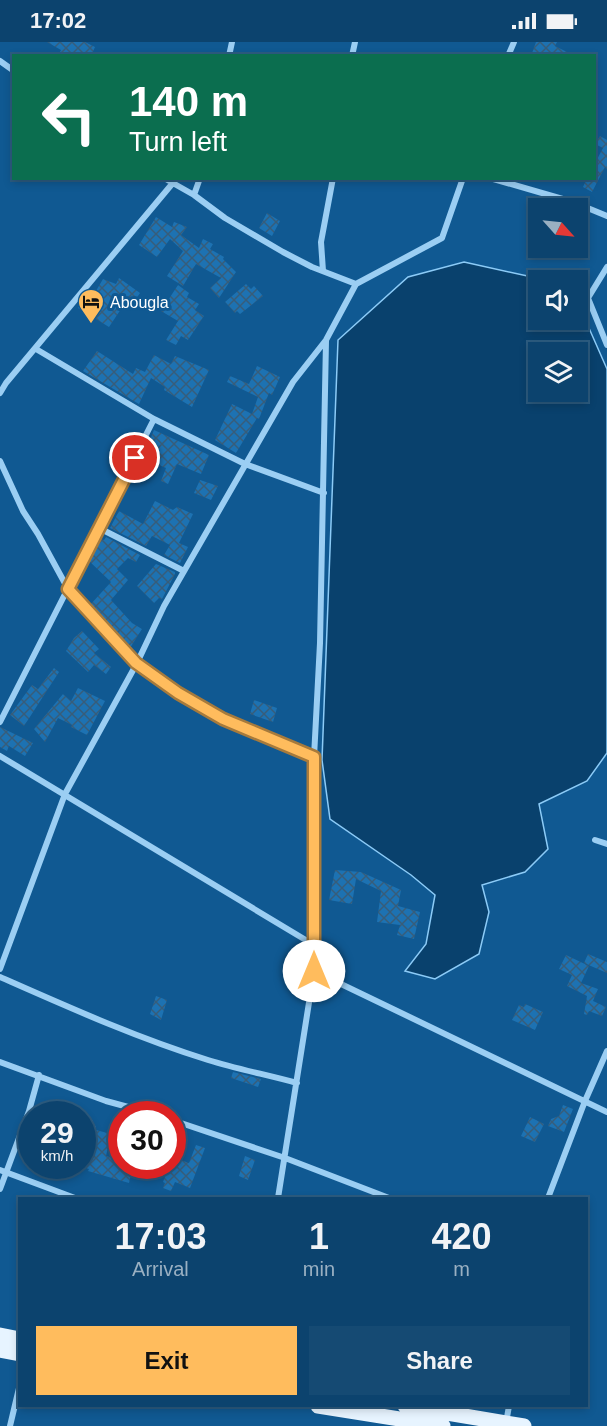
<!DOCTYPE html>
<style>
:root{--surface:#0c436e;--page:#154a73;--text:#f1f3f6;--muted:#9ab0c2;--line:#2c5c81;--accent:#ffbc5d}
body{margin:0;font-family:Helvetica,sans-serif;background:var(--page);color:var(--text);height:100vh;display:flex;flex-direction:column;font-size:22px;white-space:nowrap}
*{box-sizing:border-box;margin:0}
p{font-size:20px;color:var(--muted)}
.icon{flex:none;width:33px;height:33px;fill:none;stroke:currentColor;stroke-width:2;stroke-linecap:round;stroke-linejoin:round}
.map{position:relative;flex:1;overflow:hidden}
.sheet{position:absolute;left:18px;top:1155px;width:570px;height:210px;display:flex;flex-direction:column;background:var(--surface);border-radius:0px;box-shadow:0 3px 9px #0003,0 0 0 2px var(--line)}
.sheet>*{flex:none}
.banner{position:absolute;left:12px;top:12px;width:584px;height:126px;border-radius:0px;box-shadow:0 3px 9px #0003,0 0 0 2px var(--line);background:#0b6e4f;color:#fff;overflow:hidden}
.needle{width:39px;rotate:117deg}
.fabs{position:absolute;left:528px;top:156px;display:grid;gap:12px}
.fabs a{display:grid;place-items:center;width:60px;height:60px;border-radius:0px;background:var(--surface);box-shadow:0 3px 9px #0003,0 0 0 2px var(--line);font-size:30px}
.speed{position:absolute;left:18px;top:1059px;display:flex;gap:12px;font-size:30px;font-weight:700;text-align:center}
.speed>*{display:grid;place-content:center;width:78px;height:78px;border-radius:50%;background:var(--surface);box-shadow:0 3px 9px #0003,0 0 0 2px var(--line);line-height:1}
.speed small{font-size:15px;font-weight:400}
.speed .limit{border:9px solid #d22;background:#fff;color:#111}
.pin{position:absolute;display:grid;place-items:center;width:51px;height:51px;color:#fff;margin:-26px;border:3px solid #fff;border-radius:50%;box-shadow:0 2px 6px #0007}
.me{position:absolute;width:66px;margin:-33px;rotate:0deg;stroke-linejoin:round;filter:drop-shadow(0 0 4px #0008)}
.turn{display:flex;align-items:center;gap:21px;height:126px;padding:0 18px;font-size:27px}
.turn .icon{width:78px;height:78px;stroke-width:2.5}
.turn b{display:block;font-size:42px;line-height:51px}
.eta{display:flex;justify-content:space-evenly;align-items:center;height:102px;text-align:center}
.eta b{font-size:36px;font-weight:700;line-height:42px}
.button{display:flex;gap:12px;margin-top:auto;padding:12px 18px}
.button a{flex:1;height:69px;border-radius:0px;background:var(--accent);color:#111;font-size:24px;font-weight:700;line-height:69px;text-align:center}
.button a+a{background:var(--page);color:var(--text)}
.status{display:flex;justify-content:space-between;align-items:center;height:42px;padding:0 30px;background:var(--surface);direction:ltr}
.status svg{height:16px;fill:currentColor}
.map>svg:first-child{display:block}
</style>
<div class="status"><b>17:02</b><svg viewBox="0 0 49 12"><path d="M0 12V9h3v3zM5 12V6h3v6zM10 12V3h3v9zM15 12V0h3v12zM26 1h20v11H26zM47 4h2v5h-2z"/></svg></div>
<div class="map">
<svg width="607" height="1384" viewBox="0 0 607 1384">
<defs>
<pattern id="building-cross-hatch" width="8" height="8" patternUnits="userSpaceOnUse" patternTransform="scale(1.5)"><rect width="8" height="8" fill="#1d72b2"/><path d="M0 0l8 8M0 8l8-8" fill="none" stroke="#375d7a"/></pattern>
</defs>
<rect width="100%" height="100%" fill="#105992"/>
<path fill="#09416d" stroke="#8ccbf7" stroke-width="1.5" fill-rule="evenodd" d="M464,220L532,235L538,240V278H578V266L581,268L607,327V711L587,739L539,762L548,807L525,830L482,843L489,870L479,912L435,937L405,929L426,902L435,853L411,833L330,777L322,718L338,298L408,235ZM538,310H578V350H538Z"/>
<path fill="url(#building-cross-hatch)" d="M47,0H85L95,5L91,14H58L61,8Z
M536,0H557L555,4L575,14H531Z
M600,94L607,98V127L605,125L592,150L583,145L587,136H594V123L603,106L595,102Z
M267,171L280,179L272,194L259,186Z
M156,175L172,185L174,180L187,185L181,193L199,206L203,197L213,202L210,207L224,215L223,217L236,230L219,256L210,246L221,236L196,222L183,244L167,234L183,209L170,197L157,215L139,203Z
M119,236L140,251L130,266L123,264L109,285L78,266L85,256L90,259L103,237L116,242Z
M246,242L251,247L254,244L263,254L240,272L237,269L235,271L225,260Z
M178,243L189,251L187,255L199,262L195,268L204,274L188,298L181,294L176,303L166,298L178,279L161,269Z
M97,309L133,332L136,326L145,330L154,313L171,322L175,314L209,328L192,365L164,348L165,345L151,336L139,362L83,329Z
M257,324L280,335L272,353L269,351L259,377L257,376L236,411L215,398L232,362L252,372L258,355L227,340L230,334L249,342Z
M154,388L209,413L201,432L177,422L168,442L161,439L166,426L149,419L152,413L145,410Z
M200,438L218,444L211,458L194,451Z
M155,459L173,468L177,465L193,472L179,501L188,505L180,521L164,513L170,503L152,494L146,504L110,486L119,469L143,482Z
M106,495L140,513L136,520L128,516L117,527L128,538L111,558L132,581L142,587L130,606L90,563L111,540L88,518L99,496L104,498Z
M156,522L175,530V532L162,557L159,556L154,561L137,544Z
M82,589L99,607L94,611L111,625L106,632L94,623L88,630L66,609L74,596Z
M54,626L59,630L24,684L10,673L32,643L38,647Z
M78,646L105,659L87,693L71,685L72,683L58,676L45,700L34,687L63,652L71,659Z
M254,658L277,666L273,680L250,672Z
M0,685L33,701L25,714L9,704L7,709L0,705Z
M335,828L361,830L401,848L398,864L420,870L414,897L397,893L400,883L377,880L381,849L356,837L352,862L329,858Z
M588,912L607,920V931L584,921Z
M566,913L589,924L581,941L598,947L593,959L606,965L602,974L589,969L587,973L584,972L587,954L567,944L572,933L559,927Z
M156,954L167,958L161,978L150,972Z
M525,962L543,970L535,988L512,978L519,963L524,965Z
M233,1030L261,1037L258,1045L231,1036Z
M563,1063L573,1067L564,1090L548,1084L551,1077L559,1074Z
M530,1075L544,1082L535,1100L521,1094Z
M82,1076L93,1078L92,1083L96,1084V1088L111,1092L106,1114L122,1118V1124H148L145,1133L132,1128L129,1141L88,1129L89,1127L86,1126L88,1122L82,1120L86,1104L83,1103L85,1095H82Z
M196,1103L205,1106L190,1146L175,1140L171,1149L163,1146L165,1141L163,1140L169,1124H172V1115L189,1121Z
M245,1114L255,1118L248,1138L239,1134Z"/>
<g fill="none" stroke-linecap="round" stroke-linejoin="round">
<path stroke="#9bcef3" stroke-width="6" d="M229,14L232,0
M352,14L355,0
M508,14L514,0
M0,19L14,29
M164,136L194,153L225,176L283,210L312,225L356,242
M490,136L573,160L607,174
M194,153L200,136
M607,225L588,256L607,303
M323,229L321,200L333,136
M36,307L154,377L245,422L324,451
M0,351L6,341L172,142
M0,419L23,469L38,492L68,547L137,621L178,651L223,677L314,715
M99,486L184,529
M0,680L154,377
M0,714L314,903
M595,798L607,802
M0,927L65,752L137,621L164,564L293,340L326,298L356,242L442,196L463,136
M314,929L607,1070
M0,935C68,965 137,996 208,1018C237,1027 268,1033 297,1041
M0,1020L106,1059L154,1072
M172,1078L285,1116L389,1156
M0,1128L75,1156
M0,1147L29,1069L39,1033
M278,1156L314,929V715L320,601L326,299
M548,1156L585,1059L607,1009
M506,1381L509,1364
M10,1384L20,1342"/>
<path stroke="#e7f4ff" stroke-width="15" d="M0,1293L20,1297
M0,1308L20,1312
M318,1364L443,1384
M405,1364L524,1384"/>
</g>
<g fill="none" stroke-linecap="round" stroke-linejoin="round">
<defs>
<path id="route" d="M135,416L68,547L136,621L178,651L223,677L314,715V929"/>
</defs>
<use href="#route" stroke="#a67a3c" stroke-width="15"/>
<use href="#route" stroke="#ffbc5d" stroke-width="10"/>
</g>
<defs>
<symbol id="hotel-pin" viewBox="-11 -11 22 30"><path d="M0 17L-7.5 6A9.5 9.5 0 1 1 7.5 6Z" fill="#ffbc5d" stroke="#105992"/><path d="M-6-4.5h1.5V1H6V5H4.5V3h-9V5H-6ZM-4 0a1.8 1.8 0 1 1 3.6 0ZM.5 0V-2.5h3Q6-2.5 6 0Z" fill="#111"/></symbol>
</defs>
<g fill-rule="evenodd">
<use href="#hotel-pin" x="76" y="245" width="30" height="40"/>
</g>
<g text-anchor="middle" stroke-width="6" stroke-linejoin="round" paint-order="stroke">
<g font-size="16" fill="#fff" stroke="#105992" text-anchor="start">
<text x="110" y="266">Abougla</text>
</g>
</g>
</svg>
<div class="fabs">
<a><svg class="needle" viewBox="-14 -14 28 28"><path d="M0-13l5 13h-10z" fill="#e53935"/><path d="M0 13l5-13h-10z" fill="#9ab0c2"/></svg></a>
<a><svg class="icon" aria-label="sound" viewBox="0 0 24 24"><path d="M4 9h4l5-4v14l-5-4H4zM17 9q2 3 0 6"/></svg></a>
<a><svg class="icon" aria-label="layers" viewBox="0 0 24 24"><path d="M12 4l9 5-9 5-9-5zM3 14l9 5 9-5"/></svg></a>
</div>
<div class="speed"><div>29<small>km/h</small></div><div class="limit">30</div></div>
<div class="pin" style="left:135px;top:416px;background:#d93025"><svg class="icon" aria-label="arrive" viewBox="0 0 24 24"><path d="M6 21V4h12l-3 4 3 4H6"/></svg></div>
<svg class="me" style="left:314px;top:929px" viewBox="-20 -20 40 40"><circle r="19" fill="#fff"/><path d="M0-13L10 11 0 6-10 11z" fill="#ffbc5d"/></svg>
<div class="banner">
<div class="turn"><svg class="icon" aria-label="left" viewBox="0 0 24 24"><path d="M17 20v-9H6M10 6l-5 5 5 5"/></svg><div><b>140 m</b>Turn left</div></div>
</div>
<section class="sheet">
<div class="eta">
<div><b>17:03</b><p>Arrival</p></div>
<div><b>1</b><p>min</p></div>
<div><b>420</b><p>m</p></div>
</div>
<div class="button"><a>Exit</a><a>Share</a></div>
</section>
</div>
